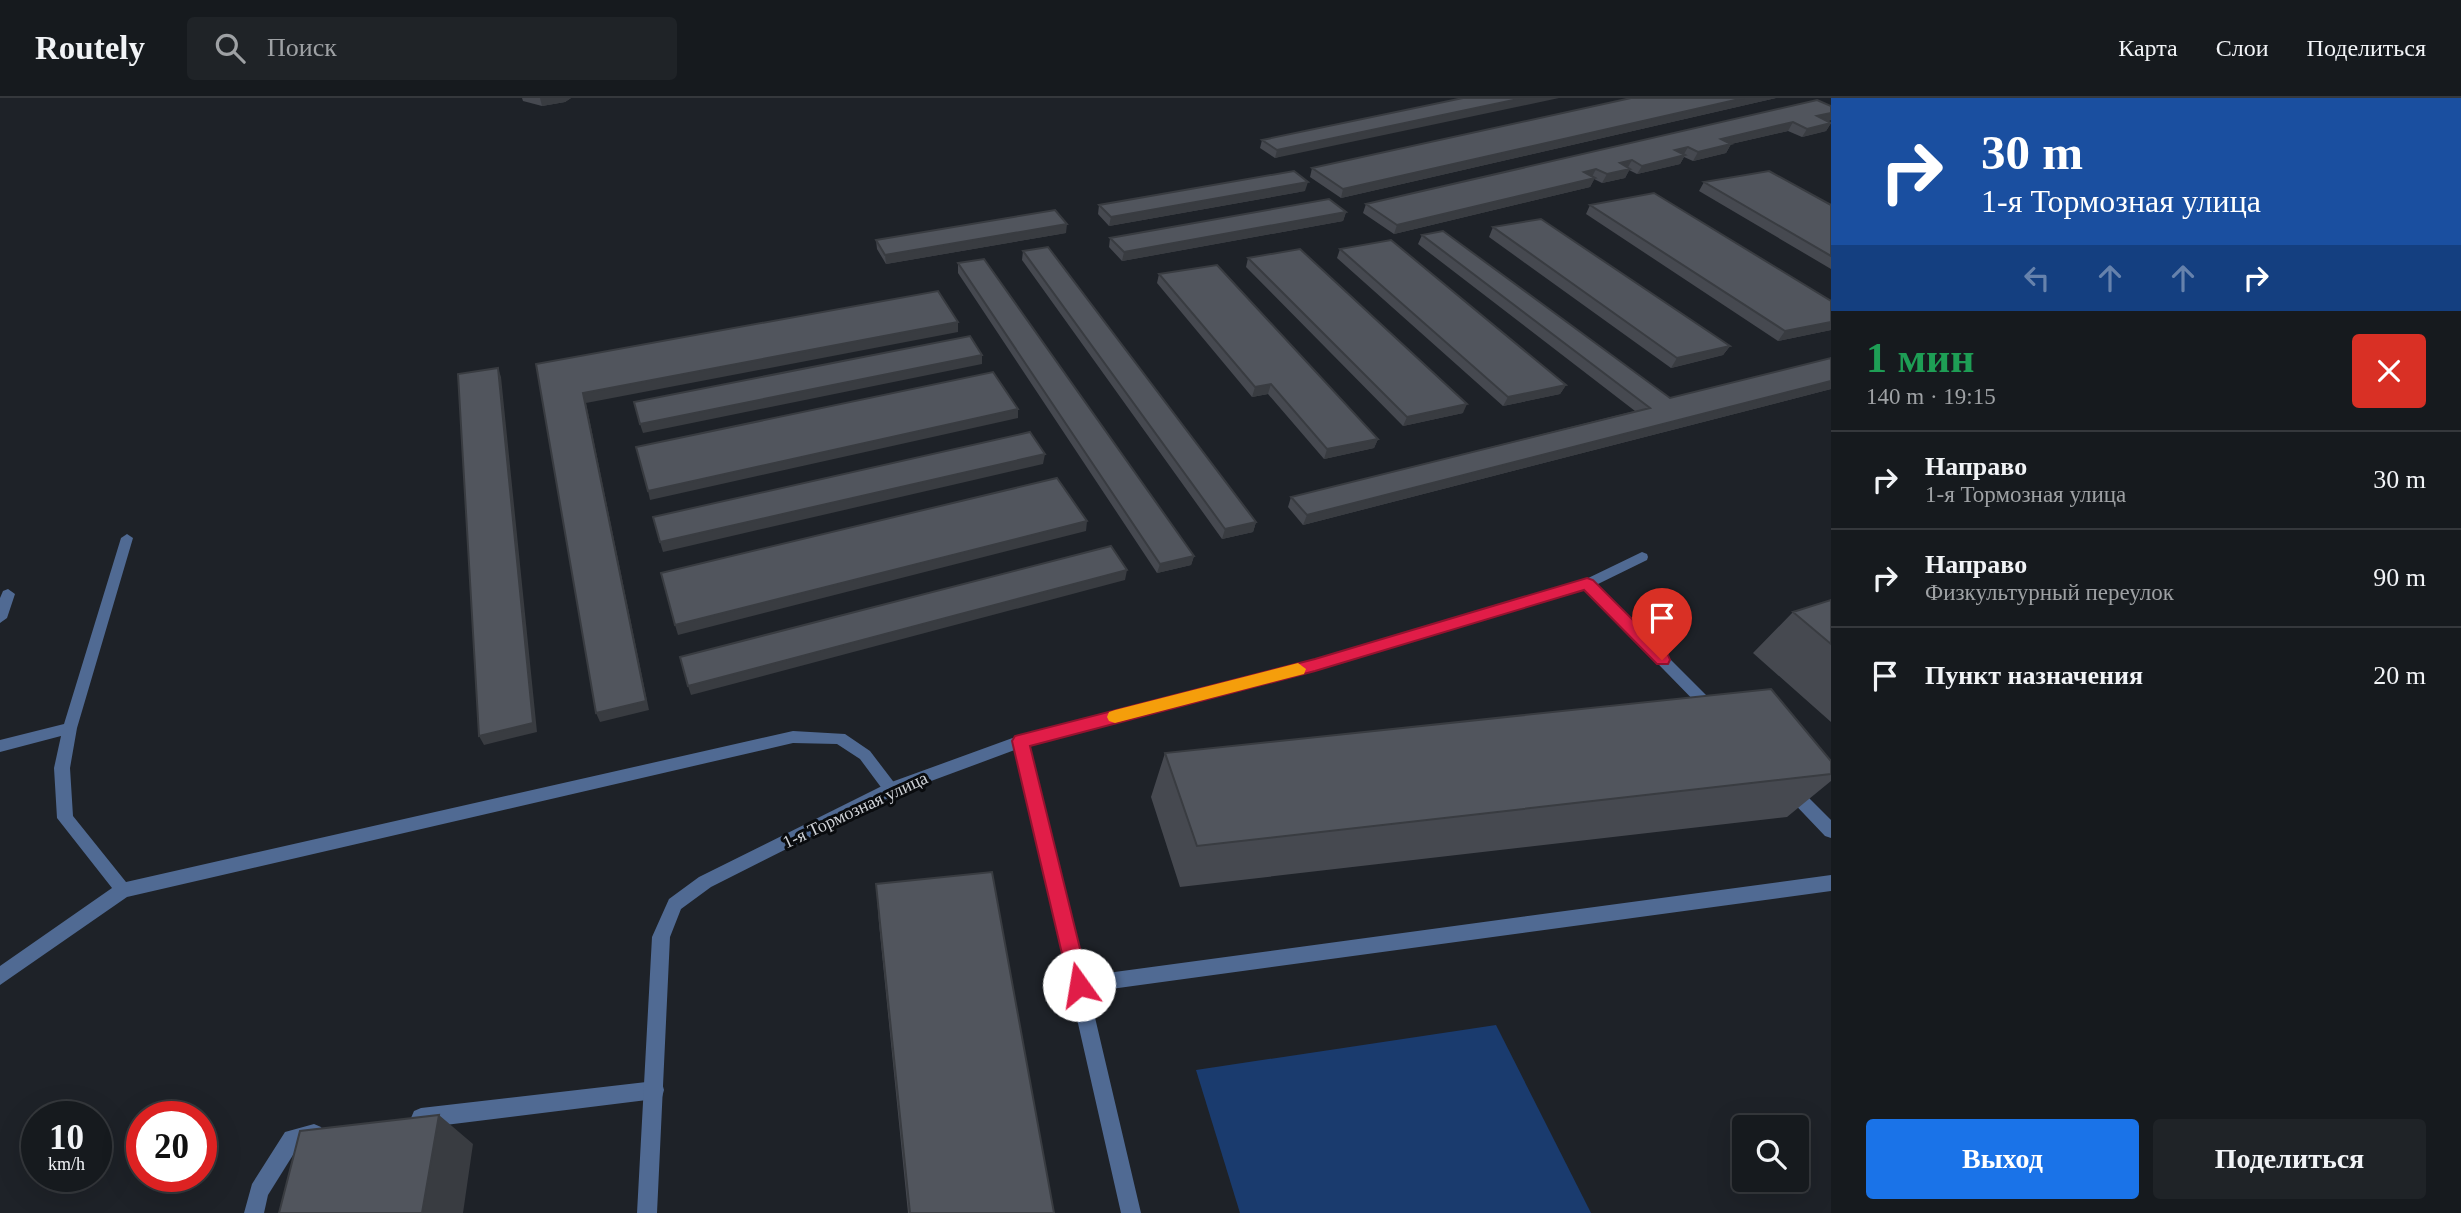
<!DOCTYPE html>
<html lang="ru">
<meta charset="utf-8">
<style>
:root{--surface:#161a1e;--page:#1f2327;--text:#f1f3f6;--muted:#9ea1a4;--line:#35383c;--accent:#1a73e8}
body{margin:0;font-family:Georgia,serif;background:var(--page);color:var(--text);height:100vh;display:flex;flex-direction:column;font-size:26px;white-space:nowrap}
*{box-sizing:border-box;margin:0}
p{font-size:23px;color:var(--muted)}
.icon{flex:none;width:38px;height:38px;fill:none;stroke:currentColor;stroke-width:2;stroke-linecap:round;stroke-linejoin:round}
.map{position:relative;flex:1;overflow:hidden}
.drawer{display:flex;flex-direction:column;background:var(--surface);width:630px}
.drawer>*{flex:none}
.top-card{background:#1a4fa0;color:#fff;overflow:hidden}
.controls{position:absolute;left:1732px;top:1017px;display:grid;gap:14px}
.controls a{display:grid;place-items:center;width:77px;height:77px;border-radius:7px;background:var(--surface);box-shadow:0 7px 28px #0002,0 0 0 2px var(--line);font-size:35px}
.speed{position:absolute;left:21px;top:1003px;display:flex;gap:14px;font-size:35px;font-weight:700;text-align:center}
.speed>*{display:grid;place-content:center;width:91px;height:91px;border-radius:50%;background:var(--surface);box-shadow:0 7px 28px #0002,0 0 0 2px var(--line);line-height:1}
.speed small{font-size:18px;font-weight:400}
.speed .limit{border:10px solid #d22;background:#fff;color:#111}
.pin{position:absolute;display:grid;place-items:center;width:60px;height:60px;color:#fff;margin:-72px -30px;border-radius:50% 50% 50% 0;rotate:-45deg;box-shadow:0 0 7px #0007}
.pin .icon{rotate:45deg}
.me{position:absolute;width:77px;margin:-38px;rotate:347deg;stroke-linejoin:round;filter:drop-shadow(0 0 5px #0008)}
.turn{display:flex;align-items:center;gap:24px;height:147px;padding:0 35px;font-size:32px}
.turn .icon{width:91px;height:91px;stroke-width:2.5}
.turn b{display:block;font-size:49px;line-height:60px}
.lanes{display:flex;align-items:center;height:66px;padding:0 35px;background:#0003;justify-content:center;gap:35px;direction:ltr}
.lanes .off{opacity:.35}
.round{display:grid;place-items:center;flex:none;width:74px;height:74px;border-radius:7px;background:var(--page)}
.head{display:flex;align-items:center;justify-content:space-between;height:119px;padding:0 35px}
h1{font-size:42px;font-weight:700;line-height:52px;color:#1e9e55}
.primary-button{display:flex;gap:14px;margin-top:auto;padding:14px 35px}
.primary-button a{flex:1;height:80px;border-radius:7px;background:var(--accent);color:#fff;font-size:28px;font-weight:700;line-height:80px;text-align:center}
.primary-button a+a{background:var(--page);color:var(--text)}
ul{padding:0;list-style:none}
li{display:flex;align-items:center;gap:21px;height:98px;padding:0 35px;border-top:2px solid var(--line)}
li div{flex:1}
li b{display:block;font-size:26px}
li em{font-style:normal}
header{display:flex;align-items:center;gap:42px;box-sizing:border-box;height:98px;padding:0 35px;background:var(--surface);border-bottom:2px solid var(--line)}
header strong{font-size:33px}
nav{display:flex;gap:38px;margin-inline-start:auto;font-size:24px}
.search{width:490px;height:63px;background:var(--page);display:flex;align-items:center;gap:18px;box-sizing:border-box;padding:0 24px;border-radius:7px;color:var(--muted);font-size:26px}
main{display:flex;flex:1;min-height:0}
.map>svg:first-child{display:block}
</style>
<header>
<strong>Routely</strong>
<div class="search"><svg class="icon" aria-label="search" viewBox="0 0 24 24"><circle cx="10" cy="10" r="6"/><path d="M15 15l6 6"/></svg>Поиск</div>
<nav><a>Карта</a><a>Слои</a><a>Поделиться</a></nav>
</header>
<main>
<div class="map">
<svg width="1831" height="1115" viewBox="0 0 1831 1115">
<rect width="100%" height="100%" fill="#1e2228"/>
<path fill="#1a3b6e" d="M1496,927L1591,1115H1240L1196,972Z"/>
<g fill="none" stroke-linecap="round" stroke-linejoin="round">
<path fill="#506a93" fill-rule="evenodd" d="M127,436L133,440L77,630L70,670L73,718L126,784L793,633L845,636L870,653L899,691L896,696L891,698L886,696L860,661L837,646L793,645L127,799L0,887V868L112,790L57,720L54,670L61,638L0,654V642L64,626L121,440Z
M1642,454L1647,456L1648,459L1647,462L1596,487L1717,608L1719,612L1717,616H1707L1580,486L1582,483Z
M8,491L15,496L7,520L0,525V500L3,493Z
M1021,637L1026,639L1028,643L1085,878L1831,777V793L1089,894L1141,1115H1121L1014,643L1016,639Z
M1790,684L1795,686L1831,722V740L1825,738L1785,696L1782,691L1785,686Z
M655,983L662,985L664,992L662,999L655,1001L421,1030L414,1027L411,1020L414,1013L421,1010Z
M314,1026L321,1029L324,1036L321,1043L298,1049L268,1097L264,1115H244L252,1086L285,1034Z"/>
<path fill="#506a93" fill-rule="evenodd" d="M1587,481L1592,483L1594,486L1592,489L1315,572L1023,649L896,696L711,789L681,811L670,839L657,1115H637L652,839L669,801L699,779L886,686L1021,637L1315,562Z"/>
</g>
<path fill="#464950" d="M522,0H571L565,4L542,8L523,3Z
M1463,0L1275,60L1260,50L1262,42Z
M1631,0H1776L1341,100L1310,79L1312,70Z
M1831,8V22L1828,23L1831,25L1826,33L1802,39L1788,33L1731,46L1726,55L1693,63L1684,59L1680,66L1637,76L1629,72L1625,80L1602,85L1594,81L1590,89L1394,136L1363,115L1366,106Z
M1704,84L1831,107V171L1699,93Z
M1305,93L1109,128L1098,116L1099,107Z
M1590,107L1831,203V232L1778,243L1586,116Z
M1346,114L1343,123L1122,163L1109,149L1110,140Z
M1493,129L1730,248L1723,257L1671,270L1489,139Z
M1066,135L886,166L877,151L876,142Z
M1422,137L1670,300L1831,260V291L1303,427L1288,409L1291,399L1635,313L1418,146Z
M1340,151L1566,287L1560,296L1503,308L1337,160Z
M1023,153L1256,424L1253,434L1222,441L1022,162Z
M1248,160L1463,315L1403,328L1246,169Z
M958,165L1194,458L1191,467L1157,475L958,175Z
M1159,176L1378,341L1374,350L1324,361L1268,296L1252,299L1157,185Z
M1831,502V624L1753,555L1793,514Z
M1165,655L1831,663V683L1787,719L1180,789L1151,699Z
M876,786L1054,1115H908L879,826Z"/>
<path fill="#393c41" d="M540,0H571L565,4L542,8Z
M1523,0H1559L1275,60L1277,52Z
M1744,0H1776L1341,100L1343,91Z
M1831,15V22L1812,27L1817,18Z
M1793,24L1788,33L1731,46L1726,55L1693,63L1698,54L1721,41Z
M1831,25L1826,33L1802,39L1807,31Z
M1688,49L1683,58L1675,52Z
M1685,57L1680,66L1637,76L1642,68Z
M1632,62L1627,71L1620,65Z
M1596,71L1592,79L1584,74Z
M1630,71L1625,80L1602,85L1607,76Z
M1595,80L1590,89L1394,136L1397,127Z
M1308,84L1305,93L1109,128L1111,119Z
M1346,114L1343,123L1122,163L1124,154Z
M1067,126L1066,135L886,166L885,157Z
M958,224V234L586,305L649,612L600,624L596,615L583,295Z
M1831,224V232L1778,243L1785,233Z
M1730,248L1723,257L1671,270L1677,260Z
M982,257V266L643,335L640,326Z
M498,270L501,279L537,634L484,647L479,638Z
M1831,283V291L1303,427L1307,417Z
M1271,286L1268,296L1252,299L1255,289Z
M1566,287L1560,296L1503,308L1508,299Z
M1467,306L1463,315L1403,328L1407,319Z
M1018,311V320L650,402L648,393Z
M1378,341L1374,350L1324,361L1327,351Z
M1045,356L1043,366L663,454L660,444Z
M1087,423L1086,433L678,537L675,527Z
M1256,424L1253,434L1222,441L1225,431Z
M1194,458L1191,467L1157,475L1160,466Z
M1127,472L1125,482L691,597L688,588Z
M439,1017L473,1046L463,1115H422Z"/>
<path fill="#51555d" stroke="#393c41" stroke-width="2" d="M1463,0H1523L1277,52L1262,42Z
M1631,0H1744L1343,91L1312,70Z
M1817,2L1831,8V15L1817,18L1831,25L1807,31L1793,24L1721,41L1731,46L1698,54L1688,49L1675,52L1685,57L1642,68L1632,62L1620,65L1630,71L1607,76L1596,71L1584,74L1595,80L1397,127L1366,106Z
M1294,73L1308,84L1111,119L1099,107Z
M1769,73L1831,107V158L1704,84Z
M1654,95L1831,203V224L1785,233L1590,107Z
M1329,101L1346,114L1124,154L1110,140Z
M1055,112L1067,126L885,157L876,142Z
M1541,121L1730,248L1677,260L1493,129Z
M1443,133L1670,300L1831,260V283L1307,417L1291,399L1650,310L1422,137Z
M1391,142L1566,287L1508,299L1340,151Z
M1048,149L1256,424L1225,431L1023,153Z
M1300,151L1467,306L1407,319L1248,160Z
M984,161L1194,458L1160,466L958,165Z
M1217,167L1378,341L1327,351L1271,286L1255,289L1159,176Z
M938,193L958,224L583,295L646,603L596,615L536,266Z
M970,238L982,257L640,326L634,304Z
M498,270L533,625L479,638L458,276Z
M993,274L1018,311L648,393L636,349Z
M1030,334L1045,356L660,444L653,419Z
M1057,380L1087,423L675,527L661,475Z
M1111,448L1127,472L688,588L680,559Z
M1831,502V546L1793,514Z
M1771,591L1831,663V676L1197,748L1165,655Z
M992,774L1054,1115H910L876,786Z
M439,1017L422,1115H279L300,1033Z"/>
<path fill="#e11d48" stroke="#92132f" stroke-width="2" d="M1587,480L1593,482L1668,557L1670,562L1668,566H1657L1584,492L1315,573L1030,648L1089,887L1086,894L1079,897L1071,894L1012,643L1015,638L1315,561Z"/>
<path fill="#f59e0b" d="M1298,565L1306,571L1304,576L1115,625L1109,623L1107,619L1109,614L1115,612Z"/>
<g text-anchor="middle" stroke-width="6" stroke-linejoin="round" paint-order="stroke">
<g font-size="18" fill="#ced1d6" stroke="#090b0e">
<text transform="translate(855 712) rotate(-25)" y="6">1-я Тормозная улица</text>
</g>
</g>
</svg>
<div class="controls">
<a><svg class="icon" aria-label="search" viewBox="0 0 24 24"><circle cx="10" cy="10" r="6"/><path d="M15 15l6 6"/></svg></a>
</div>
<div class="speed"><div>10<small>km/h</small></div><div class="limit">20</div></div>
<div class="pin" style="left:1662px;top:562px;background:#d93025"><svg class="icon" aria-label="arrive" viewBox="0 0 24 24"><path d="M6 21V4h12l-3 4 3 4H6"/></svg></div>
<svg class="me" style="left:1079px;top:887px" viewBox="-20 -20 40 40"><circle r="19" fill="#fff"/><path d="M0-13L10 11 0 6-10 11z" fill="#e11d48"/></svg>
</div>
<section class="drawer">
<div class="top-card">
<div class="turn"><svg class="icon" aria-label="right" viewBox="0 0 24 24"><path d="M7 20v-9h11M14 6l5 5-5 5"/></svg><div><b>30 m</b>1-я Тормозная улица</div></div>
<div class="lanes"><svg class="icon off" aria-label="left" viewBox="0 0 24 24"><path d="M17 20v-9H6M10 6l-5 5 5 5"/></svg><svg class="icon off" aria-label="ahead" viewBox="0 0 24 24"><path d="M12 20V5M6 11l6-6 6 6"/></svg><svg class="icon off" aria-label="ahead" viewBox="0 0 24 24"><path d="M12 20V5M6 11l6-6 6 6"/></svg><svg class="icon" aria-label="right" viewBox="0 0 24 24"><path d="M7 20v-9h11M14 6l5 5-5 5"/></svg></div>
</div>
<div class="head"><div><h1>1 мин</h1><p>140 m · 19:15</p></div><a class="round" style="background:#d93025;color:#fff"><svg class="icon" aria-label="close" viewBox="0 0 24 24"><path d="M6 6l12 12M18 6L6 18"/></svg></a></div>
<ul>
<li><svg class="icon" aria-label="right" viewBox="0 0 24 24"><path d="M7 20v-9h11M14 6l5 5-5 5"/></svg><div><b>Направо</b><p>1-я Тормозная улица</p></div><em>30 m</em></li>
<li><svg class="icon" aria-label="right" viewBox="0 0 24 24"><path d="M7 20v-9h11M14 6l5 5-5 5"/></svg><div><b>Направо</b><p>Физкультурный переулок</p></div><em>90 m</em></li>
<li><svg class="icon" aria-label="arrive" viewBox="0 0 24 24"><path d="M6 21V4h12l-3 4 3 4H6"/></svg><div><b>Пункт назначения</b></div><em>20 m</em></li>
</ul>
<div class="primary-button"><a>Выход</a><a>Поделиться</a></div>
</section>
</main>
